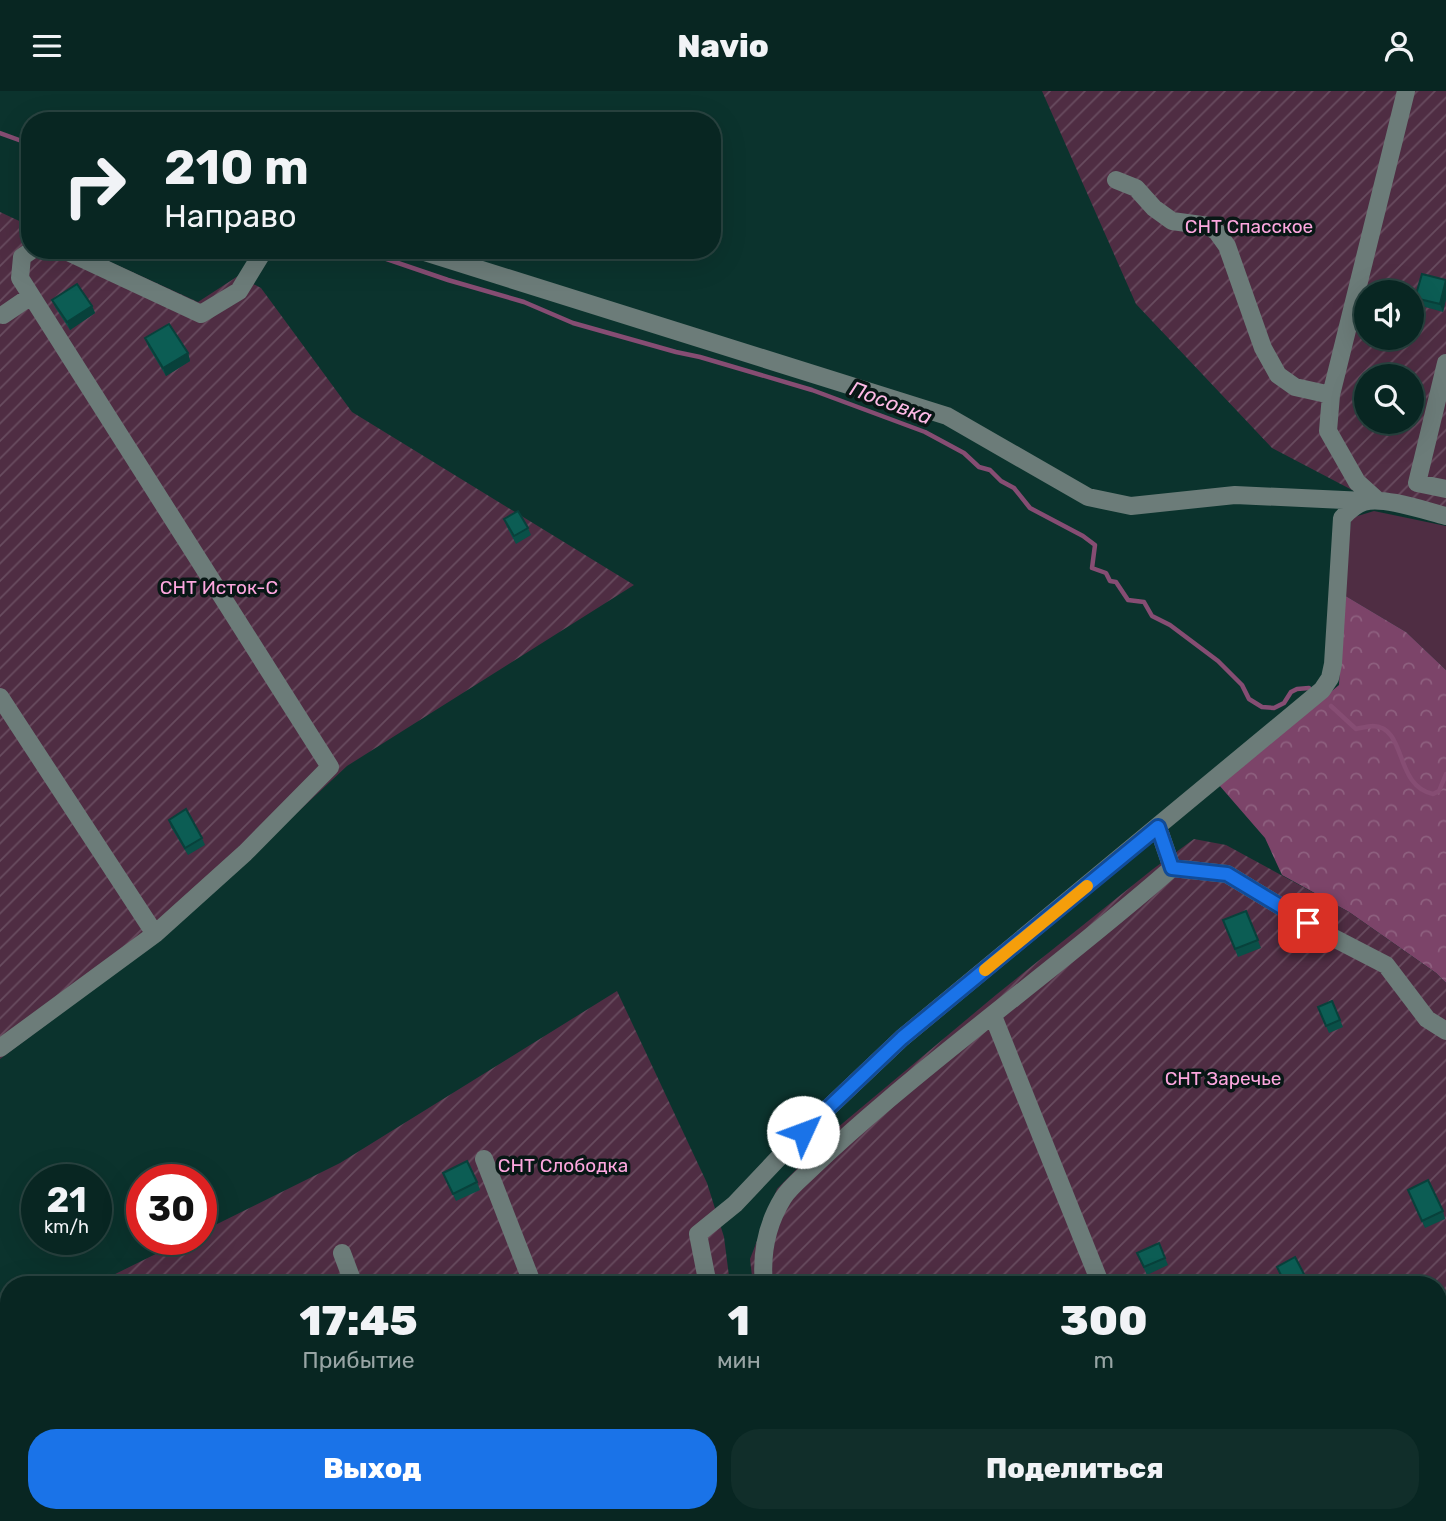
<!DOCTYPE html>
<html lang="ru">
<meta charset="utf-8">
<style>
:root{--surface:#082622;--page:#112e2a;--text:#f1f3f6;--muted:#98a5a5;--line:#294340;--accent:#1a73e8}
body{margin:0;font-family:Rubik,sans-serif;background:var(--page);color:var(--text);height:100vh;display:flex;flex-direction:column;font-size:26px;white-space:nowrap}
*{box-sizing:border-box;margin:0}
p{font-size:23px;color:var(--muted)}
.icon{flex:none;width:38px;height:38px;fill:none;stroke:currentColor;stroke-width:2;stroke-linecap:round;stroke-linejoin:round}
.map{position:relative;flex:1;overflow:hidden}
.drawer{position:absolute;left:0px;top:1185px;width:1447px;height:247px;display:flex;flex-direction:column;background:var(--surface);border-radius:28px 28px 0 0;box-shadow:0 7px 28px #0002,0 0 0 2px var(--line)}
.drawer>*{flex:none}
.guide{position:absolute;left:21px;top:21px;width:700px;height:147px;border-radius:28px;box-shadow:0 7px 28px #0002,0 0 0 2px var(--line);background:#082622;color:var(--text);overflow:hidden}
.buttons{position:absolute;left:1354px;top:189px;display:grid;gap:14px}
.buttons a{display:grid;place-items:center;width:70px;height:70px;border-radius:50%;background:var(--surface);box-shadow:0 7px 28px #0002,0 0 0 2px var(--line);font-size:35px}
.speed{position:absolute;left:21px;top:1073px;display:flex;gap:14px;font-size:35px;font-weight:700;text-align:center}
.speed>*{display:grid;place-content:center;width:91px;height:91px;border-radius:50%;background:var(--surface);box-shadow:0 7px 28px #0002,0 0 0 2px var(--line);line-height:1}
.speed small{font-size:18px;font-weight:400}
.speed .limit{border:10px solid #d22;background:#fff;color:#111}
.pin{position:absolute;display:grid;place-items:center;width:60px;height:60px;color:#fff;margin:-30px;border-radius:14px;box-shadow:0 4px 10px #0006}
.me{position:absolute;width:77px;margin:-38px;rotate:47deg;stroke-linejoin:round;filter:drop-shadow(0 0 5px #0008)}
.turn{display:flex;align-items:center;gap:24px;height:147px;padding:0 28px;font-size:32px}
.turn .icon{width:91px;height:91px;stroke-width:2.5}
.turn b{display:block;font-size:49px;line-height:60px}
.eta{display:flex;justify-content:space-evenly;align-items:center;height:119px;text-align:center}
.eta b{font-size:42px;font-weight:800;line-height:49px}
.button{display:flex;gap:14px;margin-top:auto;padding:14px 28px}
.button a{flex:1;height:80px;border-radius:28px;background:var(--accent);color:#fff;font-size:28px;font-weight:800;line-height:80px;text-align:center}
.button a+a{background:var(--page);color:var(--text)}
header{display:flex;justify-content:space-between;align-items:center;height:91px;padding:0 28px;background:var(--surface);font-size:32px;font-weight:800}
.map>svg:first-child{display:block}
</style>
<header><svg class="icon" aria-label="menu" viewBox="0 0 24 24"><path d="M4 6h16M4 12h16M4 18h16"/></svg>Navio<svg class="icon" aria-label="person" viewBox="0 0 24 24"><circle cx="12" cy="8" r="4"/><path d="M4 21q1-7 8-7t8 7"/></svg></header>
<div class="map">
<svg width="1446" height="1430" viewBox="0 0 1446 1430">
<defs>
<pattern id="forest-crowns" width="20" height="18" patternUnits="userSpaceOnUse" patternTransform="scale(1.75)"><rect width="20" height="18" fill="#7c4469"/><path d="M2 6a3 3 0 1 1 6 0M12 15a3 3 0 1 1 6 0" fill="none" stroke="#8e607f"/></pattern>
<pattern id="garden-furrows" width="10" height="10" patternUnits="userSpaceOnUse" patternTransform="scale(1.75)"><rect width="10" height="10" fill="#4f2d43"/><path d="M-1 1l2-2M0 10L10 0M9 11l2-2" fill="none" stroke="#684c5f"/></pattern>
</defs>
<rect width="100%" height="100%" fill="#0b332d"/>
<path fill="#4f2d43" d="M1374,420L1446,435V579L1406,541L1344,504L1351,427Z"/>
<path fill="url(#forest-crowns)" d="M1344,504L1406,541L1446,579V892L1436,882L1349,821L1282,784L1265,747L1219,694L1339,594Z"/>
<path fill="url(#garden-furrows)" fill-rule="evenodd" d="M1042,0H1446V417L1354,400L1272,357L1136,213ZM1367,201H1412V247H1367ZM1367,285H1412V331H1367Z
M0,121L30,135V159H84L198,211L238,185L261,197L352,321L634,494L347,675L165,845L0,968Z
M1194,748L1226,754L1349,821L1436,882L1446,892V1430H521L530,1423H1438V1194H753L750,1168L777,1098L837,1037L997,903L1153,778Z
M617,900L707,1092L724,1146L730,1193L93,1194L186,1148H201V1141L340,1072Z
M9,1243V1423H499L491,1430H0V1249Z"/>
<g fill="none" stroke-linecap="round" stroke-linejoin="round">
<path stroke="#864d73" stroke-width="4.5" d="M0,42L30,53
M360,159L448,189L524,211L573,232L676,261L700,266L812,299L925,341L964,362L979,376L990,379L1001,390L1014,397L1030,417L1083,445L1095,454L1092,477L1106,482L1110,490L1116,491L1128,509L1144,511L1152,525L1170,534L1218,570L1242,594L1249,608L1262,616L1274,617L1284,612L1291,601L1297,598L1309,597
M1331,615L1356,638C1361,637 1368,635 1373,635C1407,636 1394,695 1433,703L1439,700L1446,683"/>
<path stroke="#6c7c79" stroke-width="18" d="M1116,89L1136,97L1154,117L1172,130L1209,135L1217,141L1227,155L1263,257L1278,284L1295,296L1331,304
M64,159L201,223L239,200L264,159
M418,159L947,325L1088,406L1131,415L1235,404L1365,410
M3,224L31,205
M1446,272L1417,392L1446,398
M1377,409L1357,391L1328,340L1331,304L1406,0
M0,606L155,843
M1172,777L1227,783L1328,844L1386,874L1427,928L1446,940
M993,925L1101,1194
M0,957L155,843L245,762L330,676L20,187L22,166L32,159
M484,1068L533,1194
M342,1162L354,1194
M708,1194L698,1143L735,1113L803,1041L902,947L1322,599L1330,587L1333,573L1342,427C1348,421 1354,414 1364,411C1383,405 1426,420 1446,425
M764,1194C761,1164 767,1133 783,1107C790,1096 803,1086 813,1076C837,1053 862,1031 888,1009C981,930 1080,858 1172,777L1158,736
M1438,1246L1446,1243
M90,1423L93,1430
M255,1423L258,1430
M439,1423L442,1430
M659,1423L662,1430
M840,1423L843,1430
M1201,1423L1204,1430
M458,1430L466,1423
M541,1430L550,1423
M1142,1430L1159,1423"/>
</g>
<path fill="#0a5048" d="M1446,189V208L1443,221L1418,214L1415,207Z
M52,209L92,215L95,222L70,239L55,216Z
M145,247L188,262L190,270L166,285L148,255Z
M504,428L528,437L531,444L516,453L507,436Z
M169,729L202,747L205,754L188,764L171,736Z
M1246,820L1261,857L1238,866L1223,829Z
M1318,916L1340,929L1343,936L1329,942Z
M443,1082L477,1091L480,1099L456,1110Z
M1408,1099L1443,1120L1445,1128L1425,1137Z
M1159,1152L1168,1174L1147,1184L1137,1162Z
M1277,1176L1306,1187L1308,1194H1279L1277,1186L1280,1184Z"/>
<path fill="#08413b" d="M1446,190V208L1443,221L1440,213Z
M92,215L95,222L70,239L67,231Z
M188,262L190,270L166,285L163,277Z"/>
<path fill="#0c5d54" stroke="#08413b" stroke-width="2" d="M1422,183L1446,189L1440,213L1415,207Z
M77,193L92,215L67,231L52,209Z
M169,233L188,262L163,277L145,247Z
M518,420L528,437L514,445L504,428Z
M186,718L202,747L185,757L169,729Z
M1246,820L1258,849L1235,858L1223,829Z
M1332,910L1340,929L1326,935L1318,916Z
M467,1070L477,1091L453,1103L443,1082Z
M1428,1089L1443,1120L1422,1130L1408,1099Z
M1159,1152L1165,1167L1144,1176L1137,1162Z
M1295,1166L1306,1187L1294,1194H1281L1277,1186L1281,1184L1277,1176Z
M53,1423H73L76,1430H55Z
M271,1423H285L287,1430H273Z
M1316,1423H1323L1326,1430H1306L1305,1428Z"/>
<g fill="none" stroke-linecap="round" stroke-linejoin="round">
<defs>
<path id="route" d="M803,1041L902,947L1158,736L1172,777L1227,783L1308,832"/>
</defs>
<use href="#route" stroke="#114b97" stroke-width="18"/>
<use href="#route" stroke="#1a73e8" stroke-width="12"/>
<path stroke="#f59e0b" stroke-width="12" d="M985,879L1087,795"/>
</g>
<g text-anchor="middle" stroke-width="7" stroke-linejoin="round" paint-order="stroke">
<g font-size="19" fill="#fda7df" stroke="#081715">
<text x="1249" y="142">СНТ Спасское</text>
<text x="219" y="503">СНТ Исток-С</text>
<text x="1223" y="994">СНТ Заречье</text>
<text x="563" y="1081">СНТ Слободка</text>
</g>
<g font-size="21" font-style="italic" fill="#feb9e5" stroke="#081715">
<text transform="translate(891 312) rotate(21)" y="7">Посовка</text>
</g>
</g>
</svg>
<div class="buttons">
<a><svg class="icon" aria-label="sound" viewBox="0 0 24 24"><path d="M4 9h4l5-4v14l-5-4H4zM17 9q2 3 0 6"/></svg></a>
<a><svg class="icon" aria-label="search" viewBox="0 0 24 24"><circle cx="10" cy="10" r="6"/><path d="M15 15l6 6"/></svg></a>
</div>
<div class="speed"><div>21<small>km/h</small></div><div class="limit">30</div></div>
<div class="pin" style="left:1308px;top:832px;background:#d93025"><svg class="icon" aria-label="arrive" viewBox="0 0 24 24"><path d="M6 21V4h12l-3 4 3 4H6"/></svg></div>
<svg class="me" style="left:803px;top:1041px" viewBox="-20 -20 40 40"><circle r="19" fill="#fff"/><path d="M0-13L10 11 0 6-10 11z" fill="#1a73e8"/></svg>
<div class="guide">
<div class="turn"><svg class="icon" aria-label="right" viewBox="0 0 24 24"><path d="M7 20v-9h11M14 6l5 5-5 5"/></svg><div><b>210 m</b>Направо</div></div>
</div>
<section class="drawer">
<div class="eta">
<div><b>17:45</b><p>Прибытие</p></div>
<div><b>1</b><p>мин</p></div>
<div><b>300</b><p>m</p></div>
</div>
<div class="button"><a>Выход</a><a>Поделиться</a></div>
</section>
</div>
